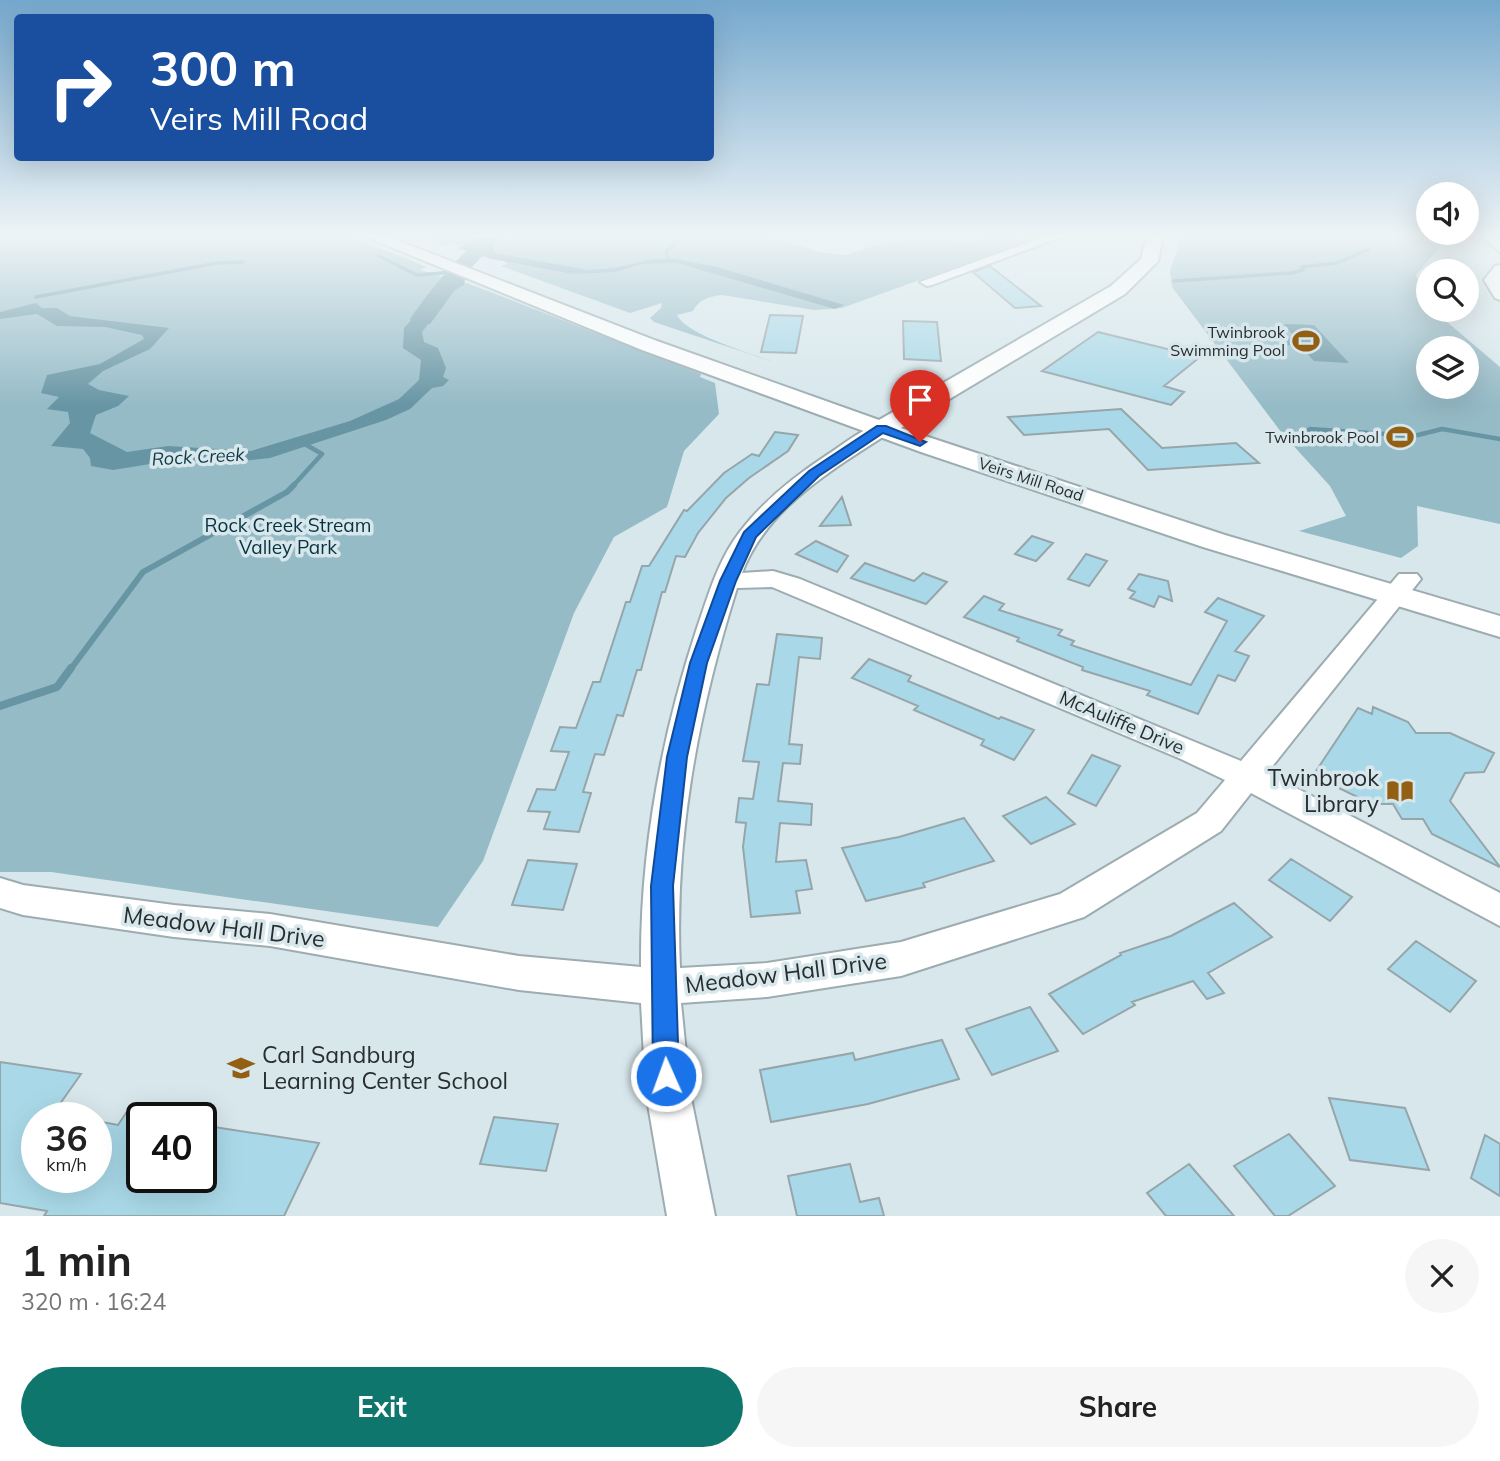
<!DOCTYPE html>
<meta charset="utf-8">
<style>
:root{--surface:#fff;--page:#f6f6f6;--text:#222;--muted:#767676;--accent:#0f766e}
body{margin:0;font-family:Mulish,sans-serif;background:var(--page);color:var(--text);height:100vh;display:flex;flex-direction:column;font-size:26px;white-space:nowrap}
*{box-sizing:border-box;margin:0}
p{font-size:23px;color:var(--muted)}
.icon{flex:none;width:38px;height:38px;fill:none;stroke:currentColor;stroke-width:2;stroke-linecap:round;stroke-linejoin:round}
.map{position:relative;height:1216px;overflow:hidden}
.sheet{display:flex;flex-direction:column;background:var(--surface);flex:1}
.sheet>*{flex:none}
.banner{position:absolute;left:14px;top:14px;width:700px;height:147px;border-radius:7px;box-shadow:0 7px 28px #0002;background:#1a4fa0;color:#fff;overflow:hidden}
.buttons{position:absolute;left:1416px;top:182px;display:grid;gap:14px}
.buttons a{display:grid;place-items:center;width:63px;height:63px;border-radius:50%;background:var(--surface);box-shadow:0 7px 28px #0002;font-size:35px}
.speed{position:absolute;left:21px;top:1102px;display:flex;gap:14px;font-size:35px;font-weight:700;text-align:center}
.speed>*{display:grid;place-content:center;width:91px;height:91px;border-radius:50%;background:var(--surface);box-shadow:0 7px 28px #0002;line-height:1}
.speed small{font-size:18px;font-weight:400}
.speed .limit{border:4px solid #111;border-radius:10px;background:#fff;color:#111}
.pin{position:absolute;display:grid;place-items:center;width:60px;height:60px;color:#fff;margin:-72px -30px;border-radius:50% 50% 50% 0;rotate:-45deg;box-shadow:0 0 7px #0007}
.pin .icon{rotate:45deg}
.me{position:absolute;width:77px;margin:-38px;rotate:358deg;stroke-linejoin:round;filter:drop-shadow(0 0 5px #0008)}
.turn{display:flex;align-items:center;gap:24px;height:147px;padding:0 21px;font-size:32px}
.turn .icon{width:91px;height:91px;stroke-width:2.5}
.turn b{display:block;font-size:49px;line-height:60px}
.round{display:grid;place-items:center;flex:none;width:74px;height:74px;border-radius:37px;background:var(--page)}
.headline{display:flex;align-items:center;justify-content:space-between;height:119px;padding:0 21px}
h1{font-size:42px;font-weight:700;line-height:52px}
.button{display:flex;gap:14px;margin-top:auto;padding:14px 21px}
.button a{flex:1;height:80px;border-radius:42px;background:var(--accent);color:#fff;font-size:28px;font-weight:700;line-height:80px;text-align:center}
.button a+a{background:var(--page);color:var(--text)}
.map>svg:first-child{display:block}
</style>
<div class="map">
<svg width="1500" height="1216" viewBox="0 0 1500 1216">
<rect width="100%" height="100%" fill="#d7e7ec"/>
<path fill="#95bbc7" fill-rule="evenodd" d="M0,236H349L427,267L420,270L447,278L445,279L457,285L461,281L488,291L701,374L700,377L715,383L719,414L684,451L667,507L614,537L574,613L483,861L438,927L51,872H0Z
M420,236H768L819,252L846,255L883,243L934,238L969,243L984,236H1041L842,308L814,310L722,295C710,296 698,300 693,311L677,315C686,335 753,354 774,362L654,322L650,318L661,308L662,303L630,313L501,266L507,264L505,259L514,262L469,243L462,246L452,243L443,245Z
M1177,236H1422L1439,248L1416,275L1428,302V310H1433L1500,367V524L1417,506L1418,546L1401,558L1299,531L1346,516L1330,486L1281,432L1172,287L1170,271L1180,243ZM1428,348H1466V387H1428Z"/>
<path fill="#6895a4" d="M484,236H506L494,241V253L589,270L615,268L652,259H676L717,267L844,305L835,309L677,263L642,264L615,272L573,274L492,259L458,248Z
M447,278L461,281L422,332L424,342L438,348L446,368L443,377L449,380L443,386L432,388L410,409L386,420L270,458L214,464L181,459L113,470L91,466L90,458L83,449L51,446L70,423L68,412L47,409L59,397L41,393L47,375L100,364L144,339L142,335L105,327L57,326L37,314L0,319V312L36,303L42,308H57L70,316L169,328L150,349L103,371L88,384L99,390L129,396L118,406L96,415L90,433L127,452L168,446L251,451L350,421L399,399L419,380L421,360L403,348L404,328C420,312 429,292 447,278Z
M1284,324L1314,325L1349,363L1314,361L1300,346L1285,345L1279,337L1295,338Z"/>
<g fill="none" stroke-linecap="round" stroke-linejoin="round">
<path stroke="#6895a4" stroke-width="3.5" d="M379,256L417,275L455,272
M668,258L666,251L685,236
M1174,281L1292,273L1303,270L1302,267L1337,263L1369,249
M36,297L217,263L243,262"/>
<path stroke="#6895a4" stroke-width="4.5" d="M1297,441L1310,429L1414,436L1442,429L1500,439
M292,487L322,454L303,443"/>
<path stroke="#6895a4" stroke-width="6" d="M70,670L143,572L287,492L294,485"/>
<path stroke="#6895a4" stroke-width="8" d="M0,706L57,687L71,668"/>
<path fill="#6895a4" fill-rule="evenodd" d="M481,236H502L466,273L464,285L455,290L430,324H414L410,319C432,287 453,263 481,236Z"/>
</g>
<path fill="#a9d9e8" stroke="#96a5aa" stroke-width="2" d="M990,266L1041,306L1015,308L973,272Z
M770,315L803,316L796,353L761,352Z
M903,321L937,322L941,361L904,359Z
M1098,332L1200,357L1164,386L1184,392L1171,405L1042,371Z
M1121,409L1162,448L1236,443L1259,463L1148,470L1109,429L1024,435L1008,417Z
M775,432L798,435L788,451L749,478L726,498L698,533L685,557L676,556L665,592H662L641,670H637L623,716L617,715L604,755L595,754L583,792L591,793L579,832L544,829L550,812L528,811L537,789L555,790L569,752L551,751L560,727L576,728L593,682H600L626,602H630L642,566H649L684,510L687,511L724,473L752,454L759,456Z
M842,497L851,525L820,526Z
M1032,536L1053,543L1036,561L1015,554Z
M816,541L848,556L837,572L796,554Z
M1086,554L1107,561L1089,586L1068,579Z
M865,563L914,581L923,573L947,582L926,604L851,578Z
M1139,574L1168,581L1172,601L1159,596L1154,607L1130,598L1135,592L1128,589Z
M984,596L1004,604L999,610L1062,630L1058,635L1074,641L1071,645L1191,685L1227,621L1205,612L1218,598L1264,616L1235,651L1249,656L1235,681L1218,675L1198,714L1147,695L1150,691L1082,670L1083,667L1017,641L1019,638L964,617Z
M777,634L822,638L820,659L799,657L789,744L802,745L800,764L783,763L778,801L812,804L811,825L780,823L776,862L806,860L812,889L796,891L800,913L751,917L743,847L746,823L736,822L739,798L753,799L759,762L743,761L757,684L769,685Z
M869,659L911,676L908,681L999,719L1001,717L1034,730L1014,760L981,745L984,740L914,710L918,706L852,678Z
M1373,707L1408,722L1416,733H1450L1494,753L1484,772L1465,773L1450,801L1500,867L1432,834L1423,819H1402L1393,804H1372L1326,782L1330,778L1316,771L1358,708L1372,714Z
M1092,755L1120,766L1096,806L1068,793Z
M1046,797L1075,824L1031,844L1003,816Z
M964,818L994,861L923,883L925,887L866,901L842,848L899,837Z
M1291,859L1352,897L1330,921L1269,880Z
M528,860L577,864L563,910L512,905Z
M1234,903L1272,937L1208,973L1224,993L1207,999L1193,981L1132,1002L1135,1005L1083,1034L1049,994L1121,955L1120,953L1171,936Z
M1416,941L1476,981L1450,1012L1388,969Z
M1030,1007L1058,1051L992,1075L966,1029Z
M942,1040L959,1079L868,1104L771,1122L760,1070L853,1053L855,1060Z
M0,1062L81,1074L50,1118H37V1178H96V1121L118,1125L126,1113L142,1115V1178H201V1125L319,1143L284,1216H44L47,1211L0,1203Z
M1329,1098L1405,1108L1429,1170L1350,1160Z
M494,1117L558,1124L546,1171L480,1164Z
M1289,1134L1335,1186L1288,1216H1275L1234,1166Z
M1485,1135L1500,1144V1196L1471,1178Z
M850,1164L860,1202L879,1198L884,1216H797L788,1176Z
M1189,1164L1234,1216H1166L1147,1193Z"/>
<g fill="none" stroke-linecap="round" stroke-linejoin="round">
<defs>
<path id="minor" d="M1046,236H1064L932,285L927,286L920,282Z
M1482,236H1495L1500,241V252Z
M1500,265V300L1495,298L1484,280L1495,266Z
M882,423L889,425L892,429L889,433C832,470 767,507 742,573L773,571L800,579L1241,761L1399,574H1417L1421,579L1417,584L1267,773L1500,893V926L1251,793L1221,831L1084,917L901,976L767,997L681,1003L690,1093L715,1216H667L646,1093L641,1003L519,990L270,946L174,937L23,915L0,908V878L23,885L174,905L270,914L519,956L641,967C640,852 661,737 697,628C707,599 716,567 734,540C758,505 792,478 827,455C844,444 863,428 882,423ZM772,587L1181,759L1225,780L1197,813L1060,894L901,942L767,963L680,968C674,838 698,712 737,588Z"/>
<path id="major" d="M364,236H386L657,341L879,420L1111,286L1141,259L1147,236H1163L1158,261L1125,294L901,428L1225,535L1500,616V637L1203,547L921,452L642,350Z"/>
</defs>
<use href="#minor" stroke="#9cacb1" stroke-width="4"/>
<use href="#major" stroke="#9cacb1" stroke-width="4"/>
<use href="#minor" fill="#fff" fill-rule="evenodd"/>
<use href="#major" fill="#fff" fill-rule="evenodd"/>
</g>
<linearGradient id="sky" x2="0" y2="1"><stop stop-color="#75a8cd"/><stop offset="0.58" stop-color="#edf4f6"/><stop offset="1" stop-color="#edf4f6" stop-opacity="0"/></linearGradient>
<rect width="1500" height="406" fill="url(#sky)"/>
<path fill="#1a73e8" stroke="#114b97" stroke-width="2" d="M877,426H886L926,442L920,446L883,433L819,476L756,537L736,581L707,663L687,757L673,886L679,1076L676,1084L666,1088L657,1084L653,1076L651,886L667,757L690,663L720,581L744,532L809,471Z"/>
<defs>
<symbol id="stadium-bare" viewBox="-9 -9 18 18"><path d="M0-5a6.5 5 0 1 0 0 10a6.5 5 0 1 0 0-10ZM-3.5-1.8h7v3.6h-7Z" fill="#935f12" stroke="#d7e7ec" stroke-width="2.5" paint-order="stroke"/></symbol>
<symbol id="library-bare" viewBox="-9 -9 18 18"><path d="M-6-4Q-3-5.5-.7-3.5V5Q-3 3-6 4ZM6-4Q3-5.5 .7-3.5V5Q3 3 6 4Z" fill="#935f12" stroke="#d7e7ec" stroke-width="2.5" paint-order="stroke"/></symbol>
<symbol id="school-bare" viewBox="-9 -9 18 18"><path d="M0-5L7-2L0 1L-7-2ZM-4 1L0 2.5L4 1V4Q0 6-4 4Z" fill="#935f12" stroke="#d7e7ec" stroke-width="2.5" paint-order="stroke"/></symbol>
</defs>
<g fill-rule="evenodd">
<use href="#stadium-bare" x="1287" y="322" width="38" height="38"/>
<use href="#stadium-bare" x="1381" y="418" width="38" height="38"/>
<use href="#library-bare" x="1381" y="772" width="38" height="38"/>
<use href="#school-bare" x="222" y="1049" width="38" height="38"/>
</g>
<g text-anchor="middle" stroke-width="7" stroke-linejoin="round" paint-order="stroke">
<g font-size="16" fill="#282e30" stroke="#d7e7ec" text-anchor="end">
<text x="1285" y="338">Twinbrook<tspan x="1285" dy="18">Swimming Pool</tspan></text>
<text x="1379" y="443">Twinbrook Pool</text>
</g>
<g font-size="16" fill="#282e30" stroke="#d7e7ec">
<text transform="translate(1031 479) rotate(18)" y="6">Veirs Mill Road</text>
</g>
<g font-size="18" font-style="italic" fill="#0d3844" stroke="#d7e7ec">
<text transform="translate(198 457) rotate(-3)" y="6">Rock Creek</text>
</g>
<g font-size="19" fill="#06333f" stroke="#d7e7ec">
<text x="288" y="532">Rock Creek Stream<tspan x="288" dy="22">Valley Park</tspan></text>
</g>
<g font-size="19" fill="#282e30" stroke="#d7e7ec">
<text transform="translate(1122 722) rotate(23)" y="7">McAuliffe Drive</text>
</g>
<g font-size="23" fill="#282e30" stroke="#d7e7ec" text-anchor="end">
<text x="1379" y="786">Twinbrook<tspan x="1379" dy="26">Library</tspan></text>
<text x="262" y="1063" text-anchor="start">Carl Sandburg<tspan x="262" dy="26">Learning Center School</tspan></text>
</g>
<g font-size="23" fill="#282e30" stroke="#d7e7ec">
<text transform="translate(224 927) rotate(7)" y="8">Meadow Hall Drive</text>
<text transform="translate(786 973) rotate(-7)" y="8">Meadow Hall Drive</text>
</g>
</g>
</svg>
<div class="buttons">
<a><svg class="icon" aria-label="sound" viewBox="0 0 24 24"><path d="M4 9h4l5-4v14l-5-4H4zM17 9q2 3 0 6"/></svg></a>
<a><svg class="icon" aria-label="search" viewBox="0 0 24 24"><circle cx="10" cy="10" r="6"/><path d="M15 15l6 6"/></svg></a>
<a><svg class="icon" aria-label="layers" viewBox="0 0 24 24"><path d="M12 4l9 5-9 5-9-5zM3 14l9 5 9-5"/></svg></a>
</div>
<div class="speed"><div>36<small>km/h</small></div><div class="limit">40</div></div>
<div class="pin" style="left:920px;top:442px;background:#d93025"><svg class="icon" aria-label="arrive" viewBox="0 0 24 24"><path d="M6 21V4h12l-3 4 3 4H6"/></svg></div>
<svg class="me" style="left:666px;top:1076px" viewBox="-20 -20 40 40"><circle r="17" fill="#1a73e8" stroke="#fff" stroke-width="3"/><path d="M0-11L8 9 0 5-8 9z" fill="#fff"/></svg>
<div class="banner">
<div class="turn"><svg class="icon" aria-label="right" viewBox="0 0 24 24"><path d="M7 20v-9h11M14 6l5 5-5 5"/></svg><div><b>300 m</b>Veirs Mill Road</div></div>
</div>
</div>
<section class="sheet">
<div class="headline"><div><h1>1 min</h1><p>320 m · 16:24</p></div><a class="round"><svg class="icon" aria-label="close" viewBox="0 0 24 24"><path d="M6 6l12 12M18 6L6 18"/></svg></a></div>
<div class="button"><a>Exit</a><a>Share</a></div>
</section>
